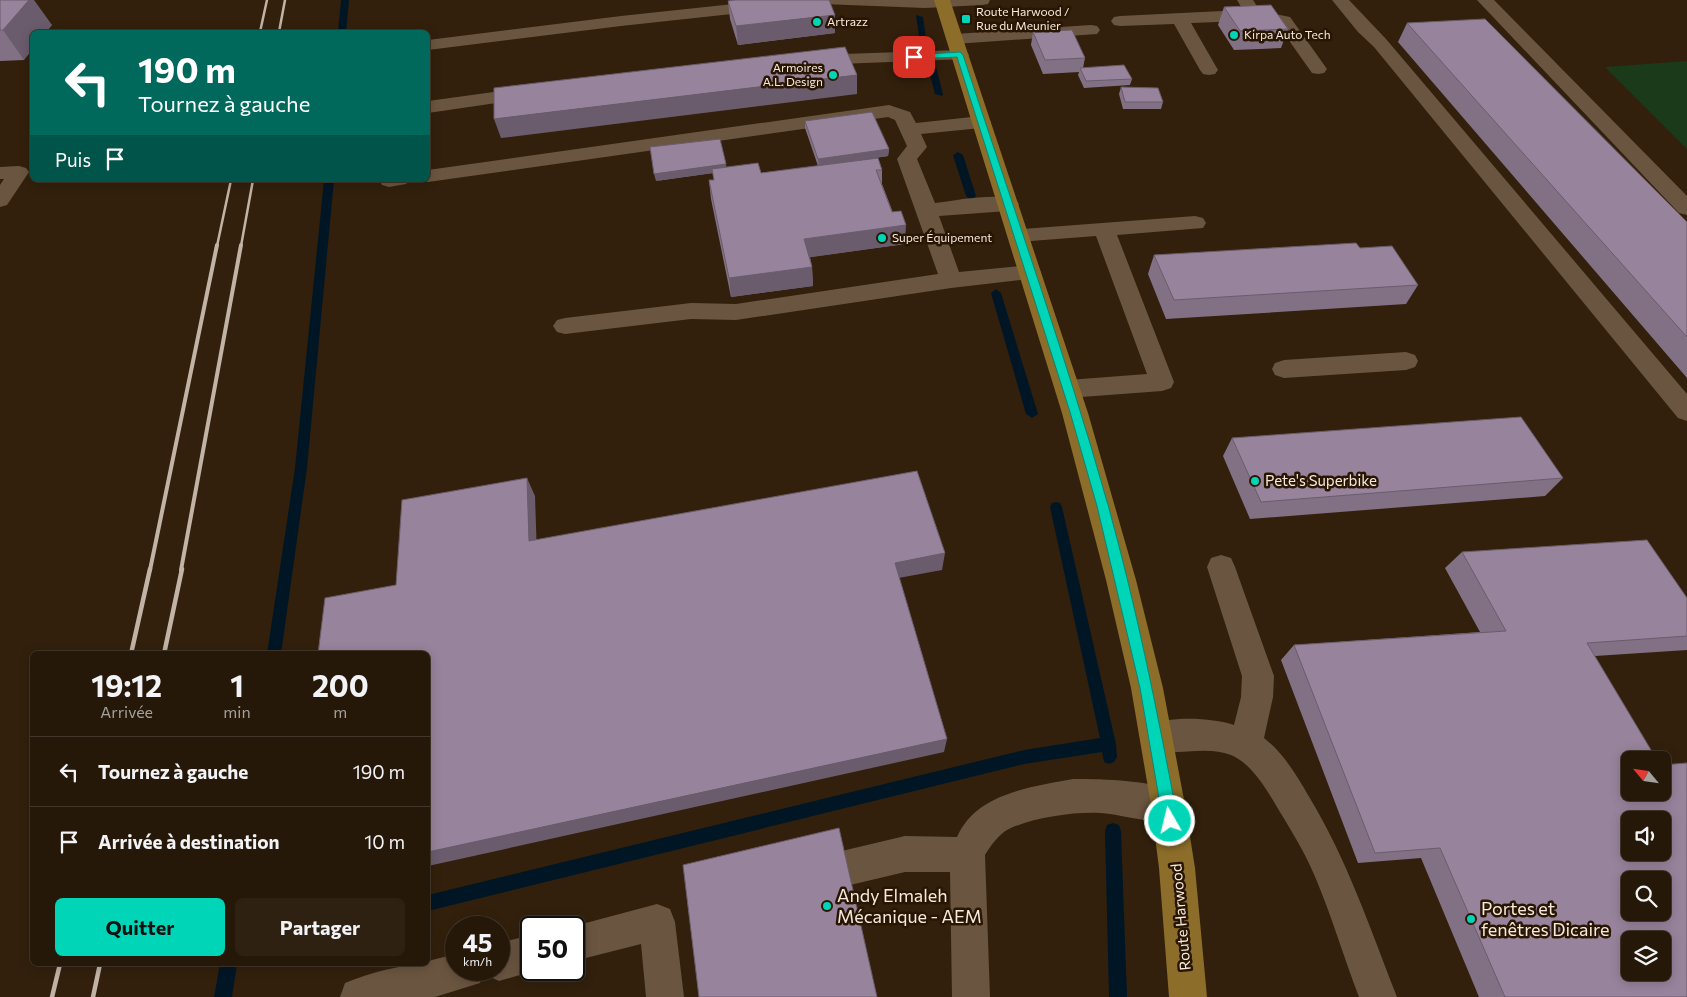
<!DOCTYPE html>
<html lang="fr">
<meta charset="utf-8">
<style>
:root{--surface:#261809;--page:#2e2112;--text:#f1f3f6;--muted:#a4a09c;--line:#42372a;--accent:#00d5b7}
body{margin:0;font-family:Commissioner,sans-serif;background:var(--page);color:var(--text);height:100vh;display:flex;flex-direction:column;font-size:19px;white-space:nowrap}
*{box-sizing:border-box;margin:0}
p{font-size:16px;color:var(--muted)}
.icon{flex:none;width:28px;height:28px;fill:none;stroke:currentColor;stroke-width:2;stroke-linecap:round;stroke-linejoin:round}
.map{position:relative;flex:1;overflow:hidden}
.drawer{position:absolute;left:30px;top:651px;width:400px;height:315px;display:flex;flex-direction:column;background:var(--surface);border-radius:8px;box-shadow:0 2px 12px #0003,0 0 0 1px var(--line)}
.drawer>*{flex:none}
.banner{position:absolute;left:30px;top:30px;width:400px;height:152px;border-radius:8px;box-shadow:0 2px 12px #0003,0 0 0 1px var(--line);background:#00695c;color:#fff;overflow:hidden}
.needle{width:32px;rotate:299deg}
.controls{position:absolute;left:1621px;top:751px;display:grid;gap:10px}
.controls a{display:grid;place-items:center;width:50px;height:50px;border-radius:8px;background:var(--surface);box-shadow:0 2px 12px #0003,0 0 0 1px var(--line);font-size:25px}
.speed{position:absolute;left:445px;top:916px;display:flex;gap:10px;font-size:25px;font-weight:700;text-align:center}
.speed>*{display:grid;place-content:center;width:65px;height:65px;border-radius:50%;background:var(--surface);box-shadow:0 2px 12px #0003,0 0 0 1px var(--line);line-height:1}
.speed small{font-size:12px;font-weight:400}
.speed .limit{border:2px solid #111;border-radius:8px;background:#fff;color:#111}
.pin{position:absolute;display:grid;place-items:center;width:42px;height:42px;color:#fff;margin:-21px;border-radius:10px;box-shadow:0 2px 8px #0006}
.me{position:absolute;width:55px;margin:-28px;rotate:352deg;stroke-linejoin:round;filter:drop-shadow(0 0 4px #0008)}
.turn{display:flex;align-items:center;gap:18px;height:105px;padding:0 25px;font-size:22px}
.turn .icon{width:65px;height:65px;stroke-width:2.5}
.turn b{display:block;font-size:35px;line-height:42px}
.then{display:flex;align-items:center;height:48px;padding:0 25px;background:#0003;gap:10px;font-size:19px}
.eta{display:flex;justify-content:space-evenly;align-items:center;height:85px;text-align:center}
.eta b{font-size:30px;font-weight:700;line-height:35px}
.action{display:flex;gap:10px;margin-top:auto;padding:10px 25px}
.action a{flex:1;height:58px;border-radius:8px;background:var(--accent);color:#111;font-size:20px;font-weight:700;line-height:58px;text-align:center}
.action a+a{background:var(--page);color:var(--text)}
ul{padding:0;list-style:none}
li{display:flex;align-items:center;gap:15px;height:70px;padding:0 25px;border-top:1px solid var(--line)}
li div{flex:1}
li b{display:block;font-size:19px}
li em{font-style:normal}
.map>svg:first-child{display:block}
</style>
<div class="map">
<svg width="1687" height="997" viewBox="0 0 1687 997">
<rect width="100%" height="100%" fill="#32200c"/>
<path fill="#1b3a1a" d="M1687,61V149L1605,67Z"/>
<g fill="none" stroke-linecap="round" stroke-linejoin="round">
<path fill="#001625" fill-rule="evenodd" d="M341,0H349L346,32H338Z
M916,15L923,17L926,38L919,36Z
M929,65L936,67L943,94L942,96L935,94L928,67Z
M958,152L963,155L976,196L974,198H968L966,196L953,155Z
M324,180H334L307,468L281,654H267L295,468Z
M996,289L1001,293L1038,414L1032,418L1026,414L991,293Z
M1056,502L1060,503L1062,507L1116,744L1117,757L1114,762L1109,764L1104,762L1102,752L1024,764L428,911V895L1024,750L1100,738L1050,507L1052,503Z
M1113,823L1119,825L1121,831L1127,997H1109L1105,831L1107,825Z
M220,964H237L232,997H214Z"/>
<path fill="#6a5540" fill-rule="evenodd" d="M772,0H990L988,4L982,5L925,8L823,4L621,26L428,50V40L621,16Z
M1237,0H1253L1260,11L1290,17L1327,69L1324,73L1318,74L1312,73L1278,25L1260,21L1257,27L1251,28L1245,27L1242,23L1243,21L1191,23L1218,70L1215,74L1209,75L1203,74L1200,70L1174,24L1120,26L1114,25L1111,21L1114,17L1120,16L1243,10Z
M1332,0H1349L1386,39L1687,394V421L1678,418L1374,47L1358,32Z
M1477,0H1494L1687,196V215L1679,213Z
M1091,25L1097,26L1100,30L1097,34L955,44L949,43L946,39L949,35L955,34Z
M960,50L966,51L969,55L966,59L814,65L808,64L805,60L808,56L814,55Z
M530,87L537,89L539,93L537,97L428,113V101Z
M889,105L910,112L916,123L981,116L988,118L991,122L988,126L981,128L921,134L927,147L917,159L935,203C958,200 992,193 1015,199L1019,204L1015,209L1008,211L939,216L959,272L1030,265L1038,268L1041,273L1038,278L951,288L736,320L691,319L565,334L557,332L553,326L557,320L565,318L691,303L736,304L938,274L897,159L907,146L895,120L888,117L428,182L420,180H428V170Z
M19,166L26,168L29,172L7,205L0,207V185L4,179H0V167Z
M379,180H409L406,184L389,187L382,185Z
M1195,216L1203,218L1206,223L1203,228L1117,235L1174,382L1171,388L1162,391L1068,398L1059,396L1055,389L1059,382L1068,380L1147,374L1096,236L1018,242L1010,240L1007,235L1010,230Z
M1406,352L1415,355L1418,361L1415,367L1406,370L1284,378L1275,375L1272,369L1275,363L1284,360Z
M1221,555L1231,558L1235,567L1274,676L1273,697L1264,738C1283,753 1296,774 1308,795C1347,859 1370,928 1397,997H1359C1344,958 1332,917 1316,879C1305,852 1289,827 1274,802C1264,785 1250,763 1231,755C1203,744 1172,759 1144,748L1140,737L1144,726C1168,716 1210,717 1234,725L1241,697L1242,676L1207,567L1211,558Z
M1073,779C1106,779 1150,780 1180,793L1185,805L1180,817C1156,827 1127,815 1101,813C1076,811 1025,818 1004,832C997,837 989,848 985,855L990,997H952L950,872H905L846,886L833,881L828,868L833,855L846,850L905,836L957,837C976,793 1031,787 1073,779Z
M657,904L670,909L675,922L684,997H646L641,944L574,961V928H567Z
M531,935V970H537L499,981L486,975L485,973L480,983L435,997H340L345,983C370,973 401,964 428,964V961L456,954V970H499V943Z"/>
<path fill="#8c6d29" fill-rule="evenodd" d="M934,0H950L1088,413L1136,580L1163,688L1185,805L1195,868L1207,997H1169L1159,868L1151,805L1131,688L1106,580L1062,413Z"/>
<path stroke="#c1b3a5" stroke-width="2.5" d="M260,32L267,0
M279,32L285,0
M217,246L231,180
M241,246L253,180"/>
<path stroke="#c1b3a5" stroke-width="4" d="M150,570L217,245
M181,570L241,245"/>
<path stroke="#c1b3a5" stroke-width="4.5" d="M131,654L150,569
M164,654L182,569
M52,997L60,964
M93,997L100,964"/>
</g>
<path fill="#827185" d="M0,0L52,25L46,32H32L24,60L0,61Z
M728,1L835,33L738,45L730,19Z
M1224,7L1288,29L1281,48L1234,50L1218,25Z
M1407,23L1687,222V378L1398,42Z
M1033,32L1085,58L1083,68L1132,79L1130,85L1084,88L1078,75L1079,72L1043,74L1031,45Z
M1121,87L1163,102L1161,109H1123L1119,94Z
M805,121L889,149L888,156L854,161L882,170V184L905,244L810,257L812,267L813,286L731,297L711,199L709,180H714L713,173L656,181L726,164V167L761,173L818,166L805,128Z
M1360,248L1418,285L1406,304L1166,319L1148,274L1154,255Z
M1232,438L1563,478L1545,496L1250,519L1223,456Z
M1462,552L1687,598V650L1595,656L1687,997H1479L1421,858L1358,863L1281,660L1294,645L1480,632L1445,568Z"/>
<path fill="#6a5c6c" d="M29,0H34L52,25L46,32H32V50L24,60L3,30Z
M835,15V33L738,45L736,26Z
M857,75V94L501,138L494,119Z
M889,149L888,156L819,166L818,159Z
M726,164L727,171L656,181L654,174Z
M906,225L905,244L805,258L804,239Z
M812,267L813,286L731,297L729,278Z
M527,478L535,496L537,557L529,541Z
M945,553L942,570L893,579L895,563Z
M947,739L944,752L428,866V852Z"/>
<path fill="#97839b" stroke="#6a5c6c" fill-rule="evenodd" d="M0,0H29L3,30H0Z
M735,0H829L835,15L736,26L728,1Z
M1271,5L1288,29L1240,31L1224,7Z
M1485,19L1687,222V337L1407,23Z
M1072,30L1085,58L1045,60L1033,32Z
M845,47L857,75L494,119V88Z
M1124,65L1132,79L1086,81L1080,68Z
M1121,87L1158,88L1163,102H1125Z
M872,112L889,149L818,159L805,121Z
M720,139L726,164L654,174L650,147Z
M878,158L882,170H876L892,212L901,211L906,225L804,239L812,267L729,278L709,180H714L712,169L758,163L761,173Z
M1356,243L1360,248L1392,246L1418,285L1174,300L1154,255Z
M1521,417L1563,478L1261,502L1232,438Z
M917,471L945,553L895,563L947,739L428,852V654H318L325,598L396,585L402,500L527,478L529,541Z
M1647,540L1687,598V636L1587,643L1657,760H1630V792H1662V765L1687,763V997H1505L1440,848L1375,853L1294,645L1506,631L1462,552ZM1630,820H1662V852H1630ZM1630,880H1662V912H1630ZM1630,940H1662V972H1630Z
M839,828L877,997H699L683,865Z"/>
<path fill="#00d5b7" stroke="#008a77" d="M960,52L963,55C1012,204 1065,353 1108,505C1137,609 1158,715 1178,821L1175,826L1170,828L1165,826L1163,821L1140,688L1097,506L1070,412L957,57L914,59L911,57L914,55Z"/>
<g fill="#00d5b7" stroke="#281603" stroke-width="2">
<rect x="961" y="14" width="10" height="10" rx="2.5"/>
<circle cx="817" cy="22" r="5"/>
<circle cx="1234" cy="35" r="5"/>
<circle cx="833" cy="75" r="5"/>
<circle cx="882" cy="238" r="5"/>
<circle cx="1255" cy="481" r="5"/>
<circle cx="827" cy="906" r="5"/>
<circle cx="1471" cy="919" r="5"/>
</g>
<g text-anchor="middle" stroke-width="5" stroke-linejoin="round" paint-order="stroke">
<g font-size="12" fill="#f6e9dd" stroke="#281603" text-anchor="start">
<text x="976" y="16">Route Harwood /<tspan x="976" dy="14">Rue du Meunier</tspan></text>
<text x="827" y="26">Artrazz</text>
<text x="1244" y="39">Kirpa Auto Tech</text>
<text x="823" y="72" text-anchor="end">Armoires<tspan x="823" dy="14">A.L. Design</tspan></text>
<text x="892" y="242">Super Équipement</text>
</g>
<g font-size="15" fill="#f6e9dd" stroke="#281603" text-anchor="start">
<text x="1265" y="486">Pete's Superbike</text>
</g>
<g font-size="15" fill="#f6e9dd" stroke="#281603">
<text transform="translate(1181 917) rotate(-95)" y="5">Route Harwood</text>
</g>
<g font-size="18" fill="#f6e9dd" stroke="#281603" text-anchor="start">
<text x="837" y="902">Andy Elmaleh<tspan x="837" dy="21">Mécanique - AEM</tspan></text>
<text x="1481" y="915">Portes et<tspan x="1481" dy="21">fenêtres Dicaire</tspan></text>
</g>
</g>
</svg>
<div class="controls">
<a><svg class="needle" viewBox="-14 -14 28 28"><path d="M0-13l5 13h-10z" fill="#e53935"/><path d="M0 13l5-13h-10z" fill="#a4a09c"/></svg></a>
<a><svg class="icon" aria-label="sound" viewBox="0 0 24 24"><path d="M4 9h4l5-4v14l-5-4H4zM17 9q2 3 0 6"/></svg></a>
<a><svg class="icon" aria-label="search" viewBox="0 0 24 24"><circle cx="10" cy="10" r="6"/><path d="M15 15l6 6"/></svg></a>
<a><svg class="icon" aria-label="layers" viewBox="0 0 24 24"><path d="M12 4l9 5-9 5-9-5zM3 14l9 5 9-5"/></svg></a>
</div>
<div class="speed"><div>45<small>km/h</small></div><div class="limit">50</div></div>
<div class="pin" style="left:914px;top:57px;background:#d93025"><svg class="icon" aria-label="arrive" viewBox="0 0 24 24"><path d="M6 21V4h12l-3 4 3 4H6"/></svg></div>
<svg class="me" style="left:1170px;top:821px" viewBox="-20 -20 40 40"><circle r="17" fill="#00d5b7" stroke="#fff" stroke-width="3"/><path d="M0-11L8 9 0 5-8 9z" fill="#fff"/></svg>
<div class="banner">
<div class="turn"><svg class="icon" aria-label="left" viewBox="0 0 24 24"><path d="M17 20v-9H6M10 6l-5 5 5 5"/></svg><div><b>190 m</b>Tournez à gauche</div></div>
<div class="then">Puis<svg class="icon" aria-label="arrive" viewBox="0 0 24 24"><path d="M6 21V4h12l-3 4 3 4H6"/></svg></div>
</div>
<section class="drawer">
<div class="eta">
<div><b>19:12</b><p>Arrivée</p></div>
<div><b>1</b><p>min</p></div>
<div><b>200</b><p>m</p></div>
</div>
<ul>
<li><svg class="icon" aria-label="left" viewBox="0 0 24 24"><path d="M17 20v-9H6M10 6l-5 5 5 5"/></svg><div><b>Tournez à gauche</b></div><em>190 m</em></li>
<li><svg class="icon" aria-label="arrive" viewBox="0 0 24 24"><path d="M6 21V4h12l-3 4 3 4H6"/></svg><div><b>Arrivée à destination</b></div><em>10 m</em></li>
</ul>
<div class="action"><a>Quitter</a><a>Partager</a></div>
</section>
</div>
